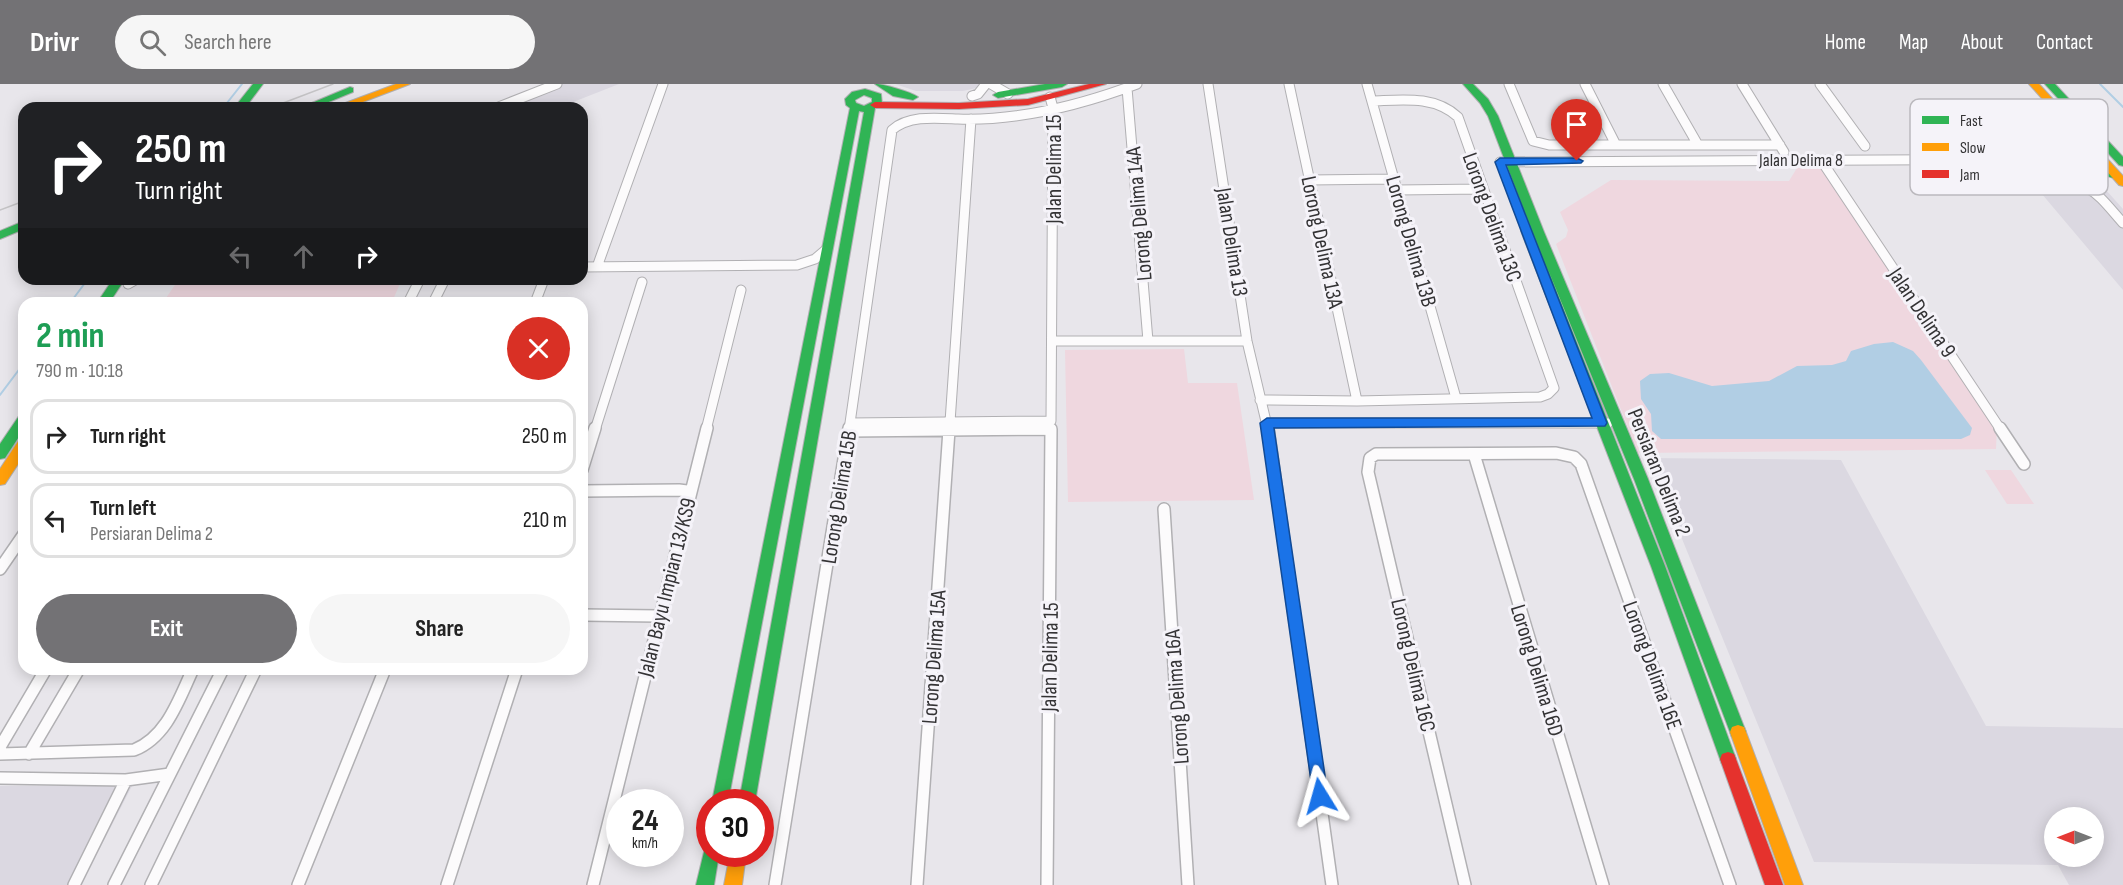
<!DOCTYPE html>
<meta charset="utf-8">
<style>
:root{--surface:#fff;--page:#f6f6f6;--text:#222;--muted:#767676;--line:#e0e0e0;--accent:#737275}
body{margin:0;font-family:"Sofia Sans Condensed",sans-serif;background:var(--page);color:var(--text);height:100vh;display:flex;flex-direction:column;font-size:22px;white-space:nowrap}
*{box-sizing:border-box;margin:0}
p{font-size:20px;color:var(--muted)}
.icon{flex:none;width:33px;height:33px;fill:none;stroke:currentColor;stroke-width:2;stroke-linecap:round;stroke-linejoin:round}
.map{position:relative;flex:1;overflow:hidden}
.details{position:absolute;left:18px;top:213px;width:570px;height:378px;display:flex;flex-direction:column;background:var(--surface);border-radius:18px;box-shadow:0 3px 15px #0003}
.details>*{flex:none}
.hud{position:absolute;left:18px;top:18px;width:570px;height:183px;border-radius:18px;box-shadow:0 3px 15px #0003;background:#202124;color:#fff;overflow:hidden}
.needle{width:39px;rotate:270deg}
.fabs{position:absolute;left:2044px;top:723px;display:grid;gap:12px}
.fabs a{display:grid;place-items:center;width:60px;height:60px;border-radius:50%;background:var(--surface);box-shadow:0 3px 15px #0003;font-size:30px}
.speed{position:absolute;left:606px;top:705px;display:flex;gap:12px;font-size:30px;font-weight:700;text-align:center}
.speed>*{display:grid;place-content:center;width:78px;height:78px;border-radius:50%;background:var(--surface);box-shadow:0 3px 15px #0003;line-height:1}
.speed small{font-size:15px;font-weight:400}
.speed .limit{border:9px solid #d22;background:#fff;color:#111}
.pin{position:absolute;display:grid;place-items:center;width:51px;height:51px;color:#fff;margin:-62px -26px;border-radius:50% 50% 50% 0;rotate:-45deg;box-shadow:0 0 6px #0007}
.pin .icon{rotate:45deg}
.me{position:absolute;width:66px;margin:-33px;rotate:352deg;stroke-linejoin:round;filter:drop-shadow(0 0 4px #0008)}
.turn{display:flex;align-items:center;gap:21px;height:126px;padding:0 18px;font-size:27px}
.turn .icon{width:78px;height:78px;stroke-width:2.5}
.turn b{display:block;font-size:42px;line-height:51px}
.lanes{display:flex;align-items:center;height:57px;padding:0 18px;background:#0003;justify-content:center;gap:30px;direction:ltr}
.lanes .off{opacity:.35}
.round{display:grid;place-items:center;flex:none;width:63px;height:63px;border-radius:32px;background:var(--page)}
.headline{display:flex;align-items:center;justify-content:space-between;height:102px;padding:0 18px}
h1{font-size:36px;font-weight:700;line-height:45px;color:#1e9e55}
.action{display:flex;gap:12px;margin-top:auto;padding:12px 18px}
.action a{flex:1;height:69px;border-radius:36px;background:var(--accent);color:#fff;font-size:24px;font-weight:700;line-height:69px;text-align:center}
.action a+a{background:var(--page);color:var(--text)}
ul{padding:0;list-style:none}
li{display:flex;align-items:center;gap:18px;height:75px;margin:0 12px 9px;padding:0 6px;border:3px solid var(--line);border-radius:18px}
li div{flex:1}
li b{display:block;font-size:22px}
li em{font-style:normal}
header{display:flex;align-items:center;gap:36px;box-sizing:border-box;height:84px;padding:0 30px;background:var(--accent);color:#fff}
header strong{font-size:28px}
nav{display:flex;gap:33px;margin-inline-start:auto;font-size:21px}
.search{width:420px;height:54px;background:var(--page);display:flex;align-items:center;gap:15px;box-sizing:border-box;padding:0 21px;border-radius:33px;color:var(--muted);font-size:22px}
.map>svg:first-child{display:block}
</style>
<header>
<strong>Drivr</strong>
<div class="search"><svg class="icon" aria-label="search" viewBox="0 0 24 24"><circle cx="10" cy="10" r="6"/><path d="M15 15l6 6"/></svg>Search here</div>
<nav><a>Home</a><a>Map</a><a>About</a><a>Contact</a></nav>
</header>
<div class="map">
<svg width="2123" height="801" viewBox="0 0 2123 801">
<rect width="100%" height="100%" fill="#e8e6eb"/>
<path fill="#dbd8e1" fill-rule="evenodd" d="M561,0H619L558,24H501Z
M895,0H994L963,7H916Z
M2025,90H2083L2097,96L2123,125V206Z
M1649,374L1841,376L1986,642L2123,644V801H2069L2058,781L1814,778ZM2055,734H2094V772H2055Z
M0,702H132L81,801H0Z"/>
<path fill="#efd7df" d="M1797,84H1825L1997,342L1996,365L1638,369L1556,160L1566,153L1568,146L1560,128L1611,96L1789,97Z
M179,195H402L392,218L164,217Z
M1184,265L1188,299H1237L1254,416L1068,418L1065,266Z
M1985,386H2011L2034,420H2007Z"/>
<path fill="#b1cee4" d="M1893,258L1913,267L1921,276L1972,344L1970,351L1961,355H1661L1652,347L1651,330L1641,315L1640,297L1650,290L1669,289L1712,302L1769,297L1797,282L1832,281L1846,277L1851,267L1874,260Z"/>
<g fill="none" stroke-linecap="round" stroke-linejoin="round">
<path stroke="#b1cee4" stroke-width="2" d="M2100,0L2123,23
M223,24L242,0
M70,219L88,195
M0,311L24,279"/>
<defs>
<path id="street-far1" d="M991,0L1008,10
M1208,0L1247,257L1268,346
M1289,0L1357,317
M1367,0L1456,314
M1509,0L1533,57L1549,61H1780
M1585,0L1616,61
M1663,0L1698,61
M1742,0L1784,68
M1820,0L1865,62
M1127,4L1148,257
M972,12L978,10L986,0
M496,24L557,0
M2024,75L2045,99C2091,97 2094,106 2123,139
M1821,76L2001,346
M1500,78L2101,75
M1309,96L1395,95
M1397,106L1482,105
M582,183L797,181L815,175L828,164
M597,183L663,0
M128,200L137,195
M408,219L420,195
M433,219L443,199
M535,219L543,198
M1053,257H1247
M1260,316L1357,317L1540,313L1548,310L1554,304L1458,33C1434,11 1402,16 1372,17
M950,338L971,35
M850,339L1051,337L1053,24L1050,13
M1267,339H1608
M595,346L642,198
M706,346L741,206
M849,346L892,46C909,31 936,34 958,35C1018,37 1081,21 1137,0
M959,346H1051"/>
<path id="street" d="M1268,344L1332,801
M2000,344L2024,380
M849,347L1051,345L1047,801
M1474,370L1603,801
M582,386L595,344
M582,407L679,406L687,407L689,411
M1164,425L1188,801
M0,485L24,450
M582,531L658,532
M0,663L46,585
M0,670L134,666C167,653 179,615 193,585
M29,670L79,585
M0,694L126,696L170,690
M74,801L126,696
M114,801L223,585
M151,801L256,585
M298,801L385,585
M447,801L517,585
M593,801L707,344
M775,801L849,344
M917,801L949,346
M1465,801L1368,388L1370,374L1376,370L1556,369L1574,373L1581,380L1730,801"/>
<path id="fast" d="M253,0H263L245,24H234Z
M875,0C884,0 911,8 918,13L913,16L893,12Z
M1045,0H1067L1062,3L998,14L993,11L998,8Z
M1463,0H1473L1488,15L1498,32L1544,148L1648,395L1746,648L1744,653L1738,655L1732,653L1730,648L1634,395L1547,183L1665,482L1736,675L1734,680L1728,682L1722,680L1720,675L1651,482L1521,147L1527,143L1531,145L1488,32L1480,19Z
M2045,0H2055L2123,73V82L2119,81Z
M350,3L353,4V8L314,24H300Z
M865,5L881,10L882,20L875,24L755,718H739L864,28L859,27L728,718H712L850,24L846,21L845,15L852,8ZM864,11L872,14V18L864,22L856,19L855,16Z
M2079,46L2084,49L2085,65L2077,74L2105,83L2116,90V94C2110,95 2076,80 2066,77L2065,75L2075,64L2074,49Z
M24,137V145L0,155V147Z
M113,195H125L109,219H97Z
M24,330V345L5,374L0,375V360L19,332Z
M710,762V770H719L714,801H696L705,764Z"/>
<path id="slow" d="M396,0H410L347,24H332Z
M2029,0H2039L2123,92V102L2119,101Z
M24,355V371L5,400L0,401V385L19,356Z
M1738,641L1744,643L1746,648L1803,801H1785L1730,648L1732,643Z
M730,770H746L742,801H724Z"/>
<path id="jam" d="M1089,0H1106L1028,21L959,25L875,24L870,21L875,18L959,19L1028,15Z
M1728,668L1734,670L1736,675L1783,801H1765L1720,675L1722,670Z"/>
</defs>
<use href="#street-far1" stroke="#b1b0b3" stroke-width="11"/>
<use href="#street" stroke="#b1b0b3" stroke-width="14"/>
<use href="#fast" stroke="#b1b0b3" stroke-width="2"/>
<use href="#slow" stroke="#b1b0b3" stroke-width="2"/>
<use href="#jam" stroke="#b1b0b3" stroke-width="2"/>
<use href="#street-far1" stroke="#fcfbfc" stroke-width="9"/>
<use href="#street" stroke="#fcfbfc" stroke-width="11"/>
<use href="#fast" fill="#30b455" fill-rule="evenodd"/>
<use href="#slow" fill="#ff9f0a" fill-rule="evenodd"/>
<use href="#jam" fill="#e5322d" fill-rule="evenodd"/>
<path stroke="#c5c4c6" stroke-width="1.5" d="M270,24L333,0
M0,126L24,117"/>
</g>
<path fill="#1a73e8" stroke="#114b97" stroke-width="1.5" d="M1577,74L1583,77L1581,79L1506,81L1607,339L1605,342L1274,344L1328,712L1325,718L1320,720L1314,718L1260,339L1267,334H1592L1495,78L1500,74Z"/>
<g text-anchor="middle" stroke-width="6" stroke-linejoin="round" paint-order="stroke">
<g font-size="18" fill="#343335" stroke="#f5f3f9">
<text x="1801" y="82">Jalan Delima 8</text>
</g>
<g font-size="22" fill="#343335" stroke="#f5f3f9">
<text transform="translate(1053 85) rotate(-90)" y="8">Jalan Delima 15</text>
<text transform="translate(1138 130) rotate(-95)" y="8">Lorong Delima 14A</text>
<text transform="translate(1493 133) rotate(70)" y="8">Lorong Delima 13C</text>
<text transform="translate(1412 157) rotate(74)" y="8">Lorong Delima 13B</text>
<text transform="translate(1233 158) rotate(81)" y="8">Jalan Delima 13</text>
<text transform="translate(1323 158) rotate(78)" y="8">Lorong Delima 13A</text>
<text transform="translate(1923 228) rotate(56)" y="8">Jalan Delima 9</text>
<text transform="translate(1660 388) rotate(68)" y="8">Persiaran Delima 2</text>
<text transform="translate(838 413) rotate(-81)" y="8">Lorong Delima 15B</text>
<text transform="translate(666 503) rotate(-76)" y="8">Jalan Bayu Impian 13/KS9</text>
<text transform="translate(933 573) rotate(-86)" y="8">Lorong Delima 15A</text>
<text transform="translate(1049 573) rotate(-89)" y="8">Jalan Delima 15</text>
<text transform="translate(1414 581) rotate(77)" y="8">Lorong Delima 16C</text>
<text transform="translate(1653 581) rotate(70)" y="8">Lorong Delima 16E</text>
<text transform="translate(1538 586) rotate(73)" y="8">Lorong Delima 16D</text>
<text transform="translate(1176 613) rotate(-94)" y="8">Lorong Delima 16A</text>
</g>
</g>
<rect x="1910" y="15" width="198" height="96" rx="9" fill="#f5f3f9" stroke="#bbb9be" stroke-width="1.5"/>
<rect x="1922" y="32" width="27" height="8" fill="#30b455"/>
<rect x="1922" y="59" width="27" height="8" fill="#ff9f0a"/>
<rect x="1922" y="86" width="27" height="8" fill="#e5322d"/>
<g font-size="16" fill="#343335">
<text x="1960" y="42">Fast</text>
<text x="1960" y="69">Slow</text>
<text x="1960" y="96">Jam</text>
</g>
</svg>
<div class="fabs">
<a><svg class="needle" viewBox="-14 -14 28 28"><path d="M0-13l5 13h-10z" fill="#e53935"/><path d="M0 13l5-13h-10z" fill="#767676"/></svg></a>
</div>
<div class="speed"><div>24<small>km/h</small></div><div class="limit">30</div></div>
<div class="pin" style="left:1577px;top:77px;background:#d93025"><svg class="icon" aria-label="arrive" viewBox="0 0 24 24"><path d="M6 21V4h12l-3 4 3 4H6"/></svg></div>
<svg class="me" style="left:1320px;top:712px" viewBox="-20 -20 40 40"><path d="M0-17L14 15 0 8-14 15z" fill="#1a73e8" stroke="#fff" stroke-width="4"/></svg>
<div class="hud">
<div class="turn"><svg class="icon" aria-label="right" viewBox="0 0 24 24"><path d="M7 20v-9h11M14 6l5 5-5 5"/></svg><div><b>250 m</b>Turn right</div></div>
<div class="lanes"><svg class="icon off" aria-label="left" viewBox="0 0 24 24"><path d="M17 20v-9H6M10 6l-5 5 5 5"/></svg><svg class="icon off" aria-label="ahead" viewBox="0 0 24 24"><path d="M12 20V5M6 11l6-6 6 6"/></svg><svg class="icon" aria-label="right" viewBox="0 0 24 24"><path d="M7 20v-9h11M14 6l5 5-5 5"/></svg></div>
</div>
<section class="details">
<div class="headline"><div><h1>2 min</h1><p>790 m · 10:18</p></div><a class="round" style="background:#d93025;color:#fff"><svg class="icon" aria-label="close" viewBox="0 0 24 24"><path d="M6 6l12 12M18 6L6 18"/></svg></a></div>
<ul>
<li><svg class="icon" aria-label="right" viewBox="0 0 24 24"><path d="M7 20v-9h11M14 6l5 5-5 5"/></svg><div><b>Turn right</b></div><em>250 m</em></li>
<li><svg class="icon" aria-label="left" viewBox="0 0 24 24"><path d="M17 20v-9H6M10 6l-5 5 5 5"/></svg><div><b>Turn left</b><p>Persiaran Delima 2</p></div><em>210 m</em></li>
</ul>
<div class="action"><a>Exit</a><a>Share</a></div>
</section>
</div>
